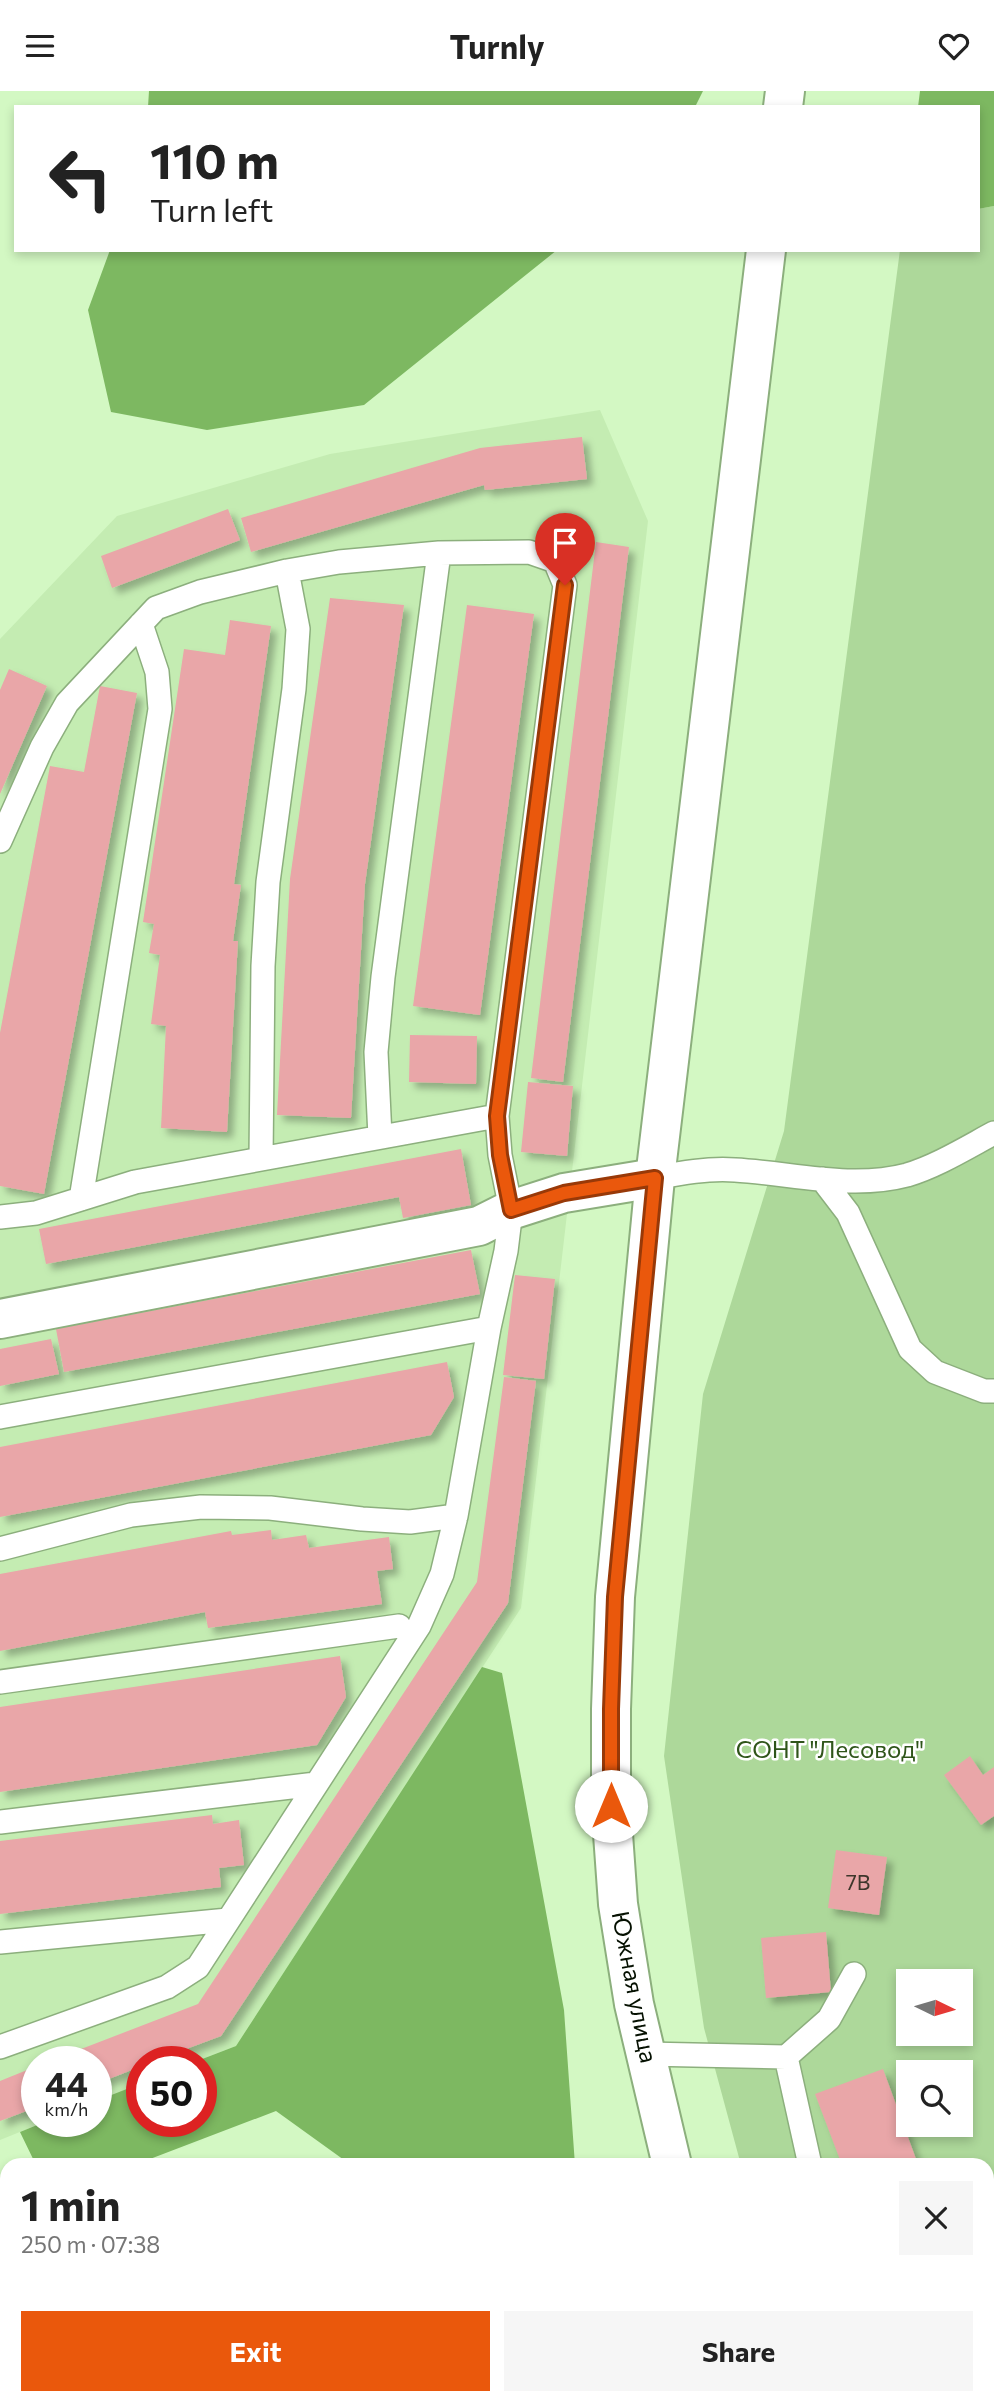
<!DOCTYPE html>
<meta charset="utf-8">
<style>
:root{--surface:#fff;--page:#f6f6f6;--text:#222;--muted:#767676;--accent:#ea580c}
body{margin:0;font-family:Commissioner,sans-serif;background:var(--page);color:var(--text);height:100vh;display:flex;flex-direction:column;font-size:26px;white-space:nowrap}
*{box-sizing:border-box;margin:0}
p{font-size:23px;color:var(--muted)}
.icon{flex:none;width:38px;height:38px;fill:none;stroke:currentColor;stroke-width:2;stroke-linecap:round;stroke-linejoin:round}
.map{position:relative;flex:1;overflow:hidden}
.side{position:absolute;left:0px;top:2067px;width:994px;height:247px;display:flex;flex-direction:column;background:var(--surface);border-radius:21px 21px 0 0;box-shadow:0 4px 10px #0003}
.side>*{flex:none}
.banner{position:absolute;left:14px;top:14px;width:966px;height:147px;border-radius:0px;box-shadow:0 4px 10px #0003;background:#fff;color:var(--text);overflow:hidden}
.needle{width:46px;rotate:95deg}
.controls{position:absolute;left:896px;top:1878px;display:grid;gap:14px}
.controls a{display:grid;place-items:center;width:77px;height:77px;border-radius:0px;background:var(--surface);box-shadow:0 4px 10px #0003;font-size:35px}
.speed{position:absolute;left:21px;top:1955px;display:flex;gap:14px;font-size:35px;font-weight:700;text-align:center}
.speed>*{display:grid;place-content:center;width:91px;height:91px;border-radius:50%;background:var(--surface);box-shadow:0 4px 10px #0003;line-height:1}
.speed small{font-size:18px;font-weight:400}
.speed .limit{border:10px solid #d22;background:#fff;color:#111}
.pin{position:absolute;display:grid;place-items:center;width:60px;height:60px;color:#fff;margin:-72px -30px;border-radius:50% 50% 50% 0;rotate:-45deg;box-shadow:0 0 7px #0007}
.pin .icon{rotate:45deg}
.me{position:absolute;width:77px;margin:-38px;rotate:0deg;stroke-linejoin:round;filter:drop-shadow(0 0 5px #0008)}
.turn{display:flex;align-items:center;gap:24px;height:147px;padding:0 21px;font-size:32px}
.turn .icon{width:91px;height:91px;stroke-width:2.5}
.turn b{display:block;font-size:49px;line-height:60px}
.round{display:grid;place-items:center;flex:none;width:74px;height:74px;border-radius:0px;background:var(--page)}
.summary{display:flex;align-items:center;justify-content:space-between;height:119px;padding:0 21px}
h1{font-size:42px;font-weight:700;line-height:52px}
.action{display:flex;gap:14px;margin-top:auto;padding:14px 21px}
.action a{flex:1;height:80px;border-radius:0px;background:var(--accent);color:#fff;font-size:28px;font-weight:700;line-height:80px;text-align:center}
.action a+a{background:var(--page);color:var(--text)}
header{display:flex;justify-content:space-between;align-items:center;height:91px;padding:0 21px;background:var(--surface);font-size:32px;font-weight:700}
.map>svg:first-child{display:block}
</style>
<header><svg class="icon" aria-label="menu" viewBox="0 0 24 24"><path d="M4 6h16M4 12h16M4 18h16"/></svg>Turnly<svg class="icon" aria-label="heart" viewBox="0 0 24 24"><path d="M12 20l-8-8c-3-5 5-10 8-4 3-6 11-1 8 4z"/></svg></header>
<div class="map">
<svg width="994" height="2312" viewBox="0 0 994 2312">
<defs>
<filter id="shadow"><feDropShadow dx="6" dy="6" stdDeviation="3.5" flood-color="#0004"/></filter>
</defs>
<rect width="100%" height="100%" fill="#d3f8c3"/>
<path fill="#c4ecb2" d="M600,319L648,430L521,1517L236,1955L197,1970H142V1992L96,2010V1970H37V2030H47L0,2049V548L117,425L330,363Z"/>
<path fill="#add89a" fill-rule="evenodd" d="M994,115V2312H805L803,2307L987,2306V2074H741L704,1937L664,1665L703,1303L784,1040L900,159H978V118ZM908,1890H961V1942H908ZM908,1981H961V2034H908Z"/>
<path fill="#7db861" d="M149,0H703L695,16H148Z
M920,0H994V115L978,118V16H918Z
M110,159H557L364,314L207,339L111,321L88,219Z
M482,1576L502,1582L564,1919L575,2074H351L276,2020L150,2068L120,2074H36L20,2041L47,2030H96V2010L142,1992V2030H201V1970H197L236,1955Z
M168,2306H470L474,2312H161Z"/>
<path fill="#e9a6a8" filter="url(#shadow)" d="M582,346L587,388L485,399L484,394L251,461L241,427L480,357Z
M228,418L240,449L112,497L101,465Z
M596,451L629,456L563,991L531,987Z
M330,507L404,514L365,793L351,1027L277,1024L290,788Z
M467,514L534,523L480,924L413,915Z
M230,529L271,535L234,793L241,794L233,850H238L227,1041L161,1037L166,935L151,933L160,864L149,862L154,833L143,831L184,558L225,564Z
M9,578L47,595L0,703V599Z
M100,595L137,602L44,1103L0,1095V942L50,675L84,681Z
M410,944L477,945L476,993L409,991Z
M528,991L573,995L567,1065L521,1061Z
M461,1058L471,1114L403,1127L399,1106L46,1173L39,1138Z
M471,1159L480,1203L64,1281L56,1238Z
M515,1184L555,1188L544,1288L503,1284Z
M51,1248L59,1283L0,1295V1258Z
M447,1271L454,1306L431,1344L0,1426V1356Z
M504,1286L536,1290L508,1512L221,1945L154,1970H142V1975L96,1993V1970H50L198,1913L477,1491Z
M271,1439L272,1449L306,1444L309,1457L389,1446L393,1478L377,1480L382,1513L208,1537L205,1521L0,1560V1483L231,1440L232,1444Z
M340,1565L346,1606L317,1654L0,1701V1616Z
M970,1665L983,1684L994,1676V1725L981,1734L944,1684Z
M212,1724L213,1733L239,1729L244,1774L219,1777L221,1796L0,1823V1750Z
M836,1759L887,1766L879,1824L828,1817Z
M826,1841L831,1901L766,1907L761,1847Z
M37,1975V2016L0,2030V1990Z
M883,1978L916,2068L901,2074H842L815,2003Z
M987,2169L994,2193V2251L987,2252Z
M905,2306H972L973,2312H906Z"/>
<g fill="none" stroke-linecap="round" stroke-linejoin="round">
<defs>
<path id="service" d="M0,750L42,656L67,612L156,517L200,501L287,480L339,471L439,462L529,461L555,470L565,494L497,1025
M380,1046L376,961L383,886L439,462
M261,1068L263,875L268,791L294,598L298,538L287,480
M655,1087C681,1082 708,1077 735,1079C791,1082 851,1099 907,1084C937,1075 966,1057 994,1042
M822,1088L848,1122L910,1258L935,1281L984,1300H994
M81,1108L160,618L157,581L141,533
M0,1126L36,1122L135,1091L497,1025L500,1064L511,1119L506,1160L489,1237L456,1425L442,1483L419,1535L198,1876L167,1896L0,1956
M0,1326L489,1237
M0,1458L131,1424L201,1416L270,1417L362,1428L410,1431L456,1425
M0,1591L399,1535
M0,1731L316,1693
M0,1851L228,1829
M646,1963L786,1966
M810,2074L786,1966L829,1928L854,1883
M862,2306L863,2312"/>
<path id="minor" d="M0,1228L479,1135L511,1119L564,1102L655,1087"/>
<path id="secondary" d="M783,16L785,0
M672,2074L634,1913L618,1813L611,1715V1618L615,1506L655,1087L766,159
M726,2306L728,2312"/>
</defs>
<use href="#service" stroke="#8caf7d" stroke-width="26"/>
<use href="#minor" stroke="#8caf7d" stroke-width="42"/>
<use href="#secondary" stroke="#8caf7d" stroke-width="42"/>
<use href="#service" stroke="#fff" stroke-width="23"/>
<use href="#minor" stroke="#fff" stroke-width="38"/>
<use href="#secondary" stroke="#fff" stroke-width="38"/>
</g>
<g fill="none" stroke-linecap="round" stroke-linejoin="round">
<defs>
<path id="route" d="M565,494L497,1025L500,1064L511,1119L564,1102L655,1087L615,1506L611,1618V1715"/>
</defs>
<use href="#route" stroke="#983908" stroke-width="18"/>
<use href="#route" stroke="#ea580c" stroke-width="12"/>
</g>
<g text-anchor="middle" stroke-width="5" stroke-linejoin="round" paint-order="stroke">
<g font-size="21" fill="#3e362b">
<text x="858" y="1799">7В</text>
</g>
<g font-size="24" fill="#2f551a" stroke="#fff">
<text x="830" y="1667">СОНТ "Лесовод"</text>
</g>
<g font-size="24" fill="#051001" stroke="#fff">
<text transform="translate(634 1896) rotate(79)" y="8">Южная улица</text>
</g>
</g>
</svg>
<div class="controls">
<a><svg class="needle" viewBox="-14 -14 28 28"><path d="M0-13l5 13h-10z" fill="#e53935"/><path d="M0 13l5-13h-10z" fill="#767676"/></svg></a>
<a><svg class="icon" aria-label="search" viewBox="0 0 24 24"><circle cx="10" cy="10" r="6"/><path d="M15 15l6 6"/></svg></a>
</div>
<div class="speed"><div>44<small>km/h</small></div><div class="limit">50</div></div>
<div class="pin" style="left:565px;top:494px;background:#d93025"><svg class="icon" aria-label="arrive" viewBox="0 0 24 24"><path d="M6 21V4h12l-3 4 3 4H6"/></svg></div>
<svg class="me" style="left:611px;top:1715px" viewBox="-20 -20 40 40"><circle r="19" fill="#fff"/><path d="M0-13L10 11 0 6-10 11z" fill="#ea580c"/></svg>
<div class="banner">
<div class="turn"><svg class="icon" aria-label="left" viewBox="0 0 24 24"><path d="M17 20v-9H6M10 6l-5 5 5 5"/></svg><div><b>110 m</b>Turn left</div></div>
</div>
<section class="side">
<div class="summary"><div><h1>1 min</h1><p>250 m · 07:38</p></div><a class="round"><svg class="icon" aria-label="close" viewBox="0 0 24 24"><path d="M6 6l12 12M18 6L6 18"/></svg></a></div>
<div class="action"><a>Exit</a><a>Share</a></div>
</section>
</div>
